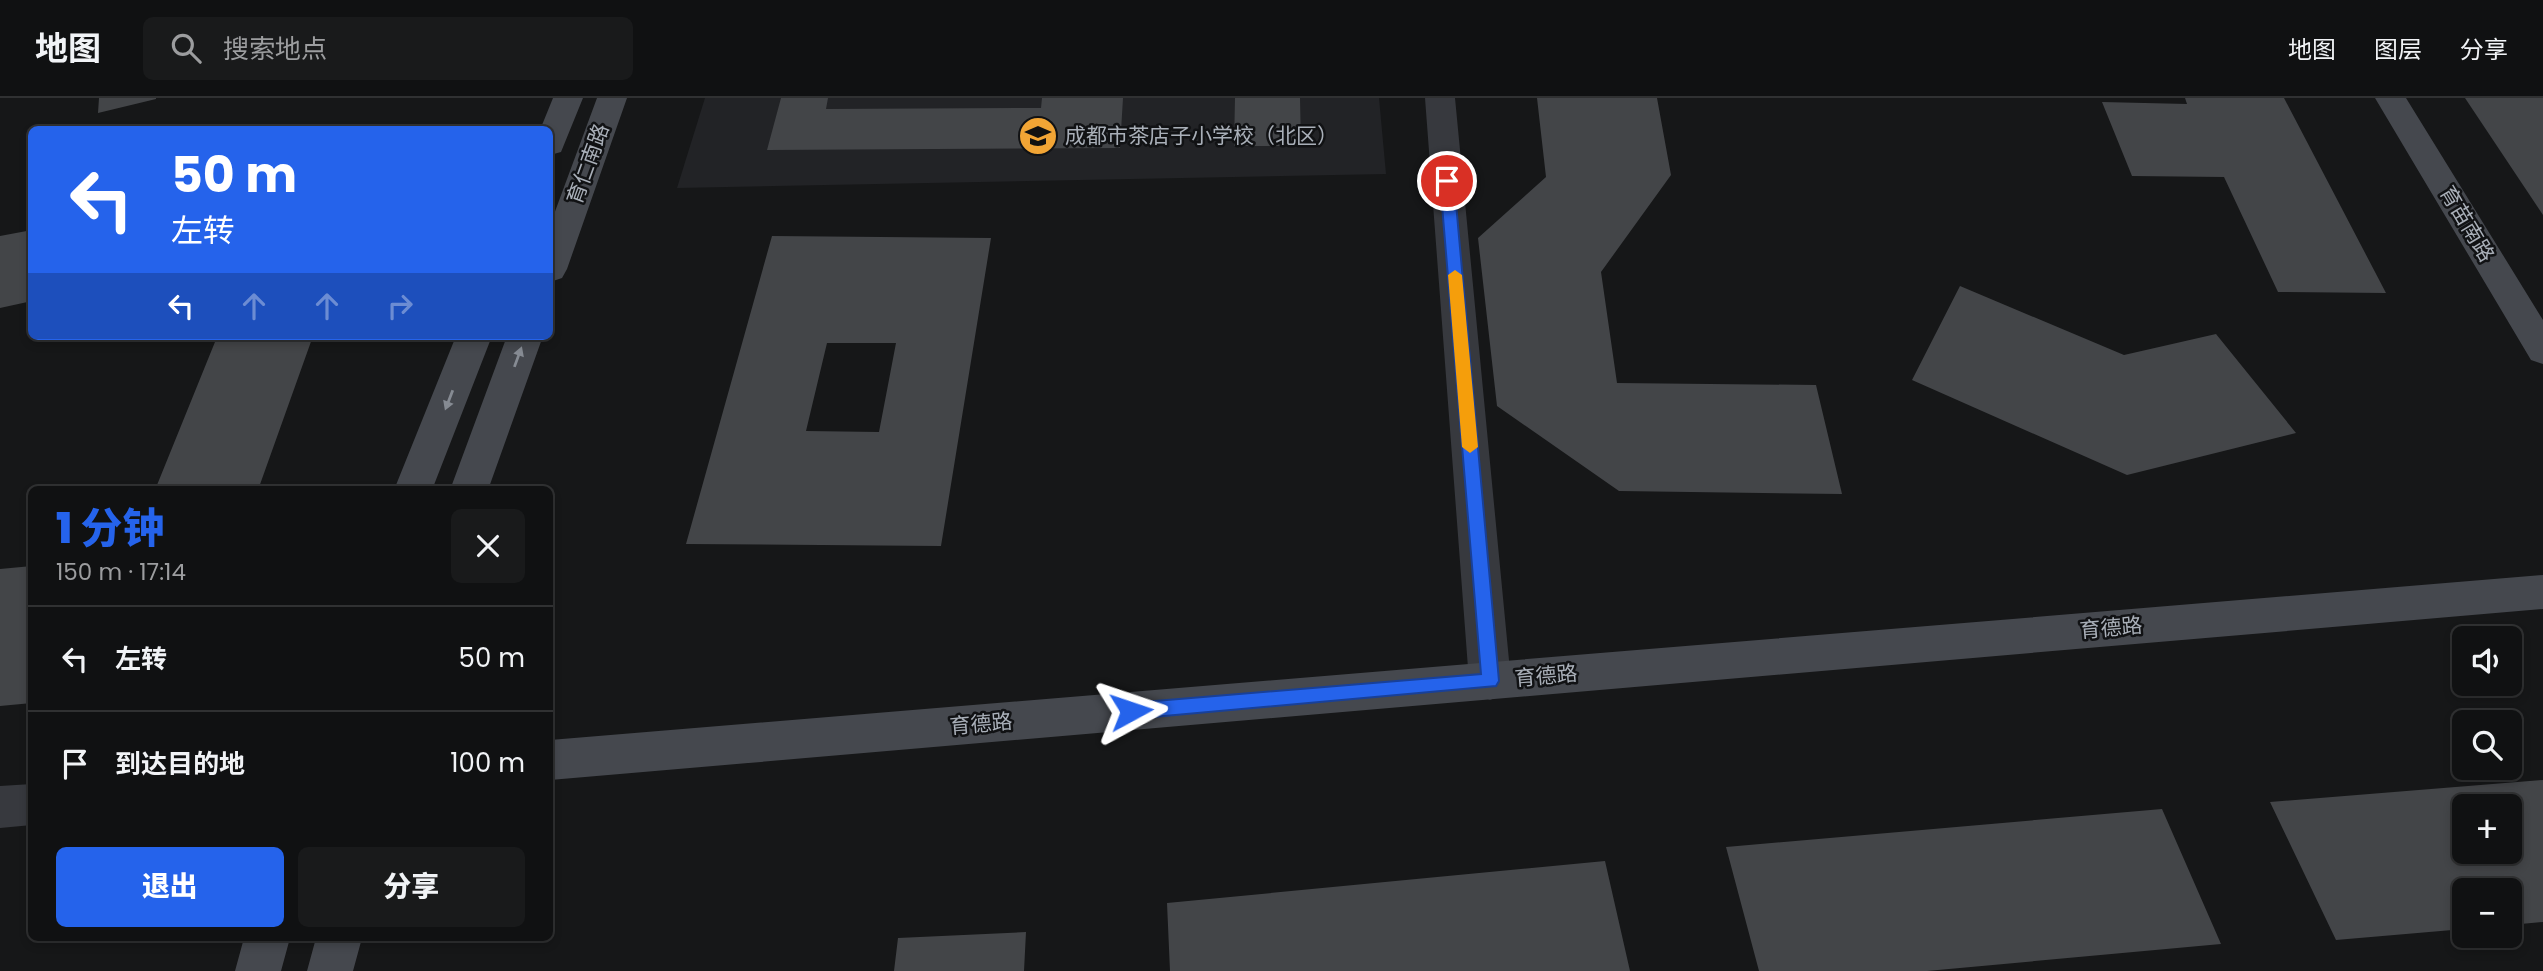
<!DOCTYPE html>
<html lang="zh">
<meta charset="utf-8">
<style>
:root{--surface:#101112;--page:#191a1b;--text:#f1f3f6;--muted:#9c9d9f;--line:#303132;--accent:#2563eb}
body{margin:0;font-family:Poppins,"Noto Sans SC",sans-serif;background:var(--page);color:var(--text);height:100vh;display:flex;flex-direction:column;font-size:26px;white-space:nowrap}
*{box-sizing:border-box;margin:0}
p{font-size:23px;color:var(--muted)}
.icon{flex:none;width:38px;height:38px;fill:none;stroke:currentColor;stroke-width:2;stroke-linecap:round;stroke-linejoin:round}
.map{position:relative;flex:1;overflow:hidden}
.details{position:absolute;left:28px;top:388px;width:525px;height:455px;display:flex;flex-direction:column;background:var(--surface);border-radius:10px;box-shadow:0 4px 10px #0003,0 0 0 2px var(--line)}
.details>*{flex:none}
.banner{position:absolute;left:28px;top:28px;width:525px;height:214px;border-radius:10px;box-shadow:0 4px 10px #0003,0 0 0 2px var(--line);background:#2563eb;color:#fff;overflow:hidden}
.tools{position:absolute;left:2452px;top:528px;display:grid;gap:14px}
.tools a{display:grid;place-items:center;width:70px;height:70px;border-radius:10px;background:var(--surface);box-shadow:0 4px 10px #0003,0 0 0 2px var(--line);font-size:35px}
.pin{position:absolute;display:grid;place-items:center;width:60px;height:60px;color:#fff;margin:-30px;border:4px solid #fff;border-radius:50%;box-shadow:0 2px 7px #0007}
.me{position:absolute;width:77px;margin:-38px;rotate:85deg;stroke-linejoin:round;filter:drop-shadow(0 0 5px #0008)}
.turn{display:flex;align-items:center;gap:24px;height:147px;padding:0 28px;font-size:32px}
.turn .icon{width:91px;height:91px;stroke-width:2.5}
.turn b{display:block;font-size:49px;line-height:60px}
.lanes{display:flex;align-items:center;height:66px;padding:0 28px;background:#0003;justify-content:center;gap:35px;direction:ltr}
.lanes .off{opacity:.35}
.round{display:grid;place-items:center;flex:none;width:74px;height:74px;border-radius:10px;background:var(--page)}
.head{display:flex;align-items:center;justify-content:space-between;height:119px;padding:0 28px}
h1{font-size:42px;font-weight:800;line-height:52px;color:var(--accent)}
.action{display:flex;gap:14px;margin-top:auto;padding:14px 28px}
.action a{flex:1;height:80px;border-radius:10px;background:var(--accent);color:#fff;font-size:28px;font-weight:800;line-height:80px;text-align:center}
.action a+a{background:var(--page);color:var(--text)}
ul{padding:0;list-style:none}
li{display:flex;align-items:center;gap:21px;height:105px;padding:0 28px;border-top:2px solid var(--line)}
li div{flex:1}
li b{display:block;font-size:26px}
li em{font-style:normal}
header{display:flex;align-items:center;gap:42px;box-sizing:border-box;height:98px;padding:0 35px;background:var(--surface);border-bottom:2px solid var(--line)}
header strong{font-size:33px}
nav{display:flex;gap:38px;margin-inline-start:auto;font-size:24px}
.search{width:490px;height:63px;background:var(--page);display:flex;align-items:center;gap:18px;box-sizing:border-box;padding:0 24px;border-radius:10px;color:var(--muted);font-size:26px}
.map>svg:first-child{display:block}
</style>
<header>
<strong>地图</strong>
<div class="search"><svg class="icon" aria-label="search" viewBox="0 0 24 24"><circle cx="10" cy="10" r="6"/><path d="M15 15l6 6"/></svg>搜索地点</div>
<nav><a>地图</a><a>图层</a><a>分享</a></nav>
</header>
<div class="map">
<svg width="2543" height="873" viewBox="0 0 2543 873">
<rect width="100%" height="100%" fill="#161718"/>
<path fill="#222326" d="M705,0H1379L1386,76L677,90Z"/>
<path fill="#434548" fill-rule="evenodd" d="M99,0H156V1L98,15Z
M781,0H828L826,11L1041,10L1042,0H1123L1120,50L767,52Z
M1235,0H1300L1301,48H1234Z
M1537,0H1657L1671,77L1601,174L1617,285L1816,287L1842,396L1619,393L1497,308L1478,140L1546,79Z
M2185,0H2284L2386,195L2278,194L2224,79L2132,78L2102,4L2187,6Z
M2465,0H2543V117Z
M32,132V203L0,210V138Z
M772,138L991,140L941,448L686,446ZM827,245H896L879,334L806,333Z
M1960,188L2124,257L2216,236L2296,335L2127,377L1912,282Z
M234,238H313L258,392H155L217,239Z
M32,468V605L0,608V471Z
M2543,682V824L2510,827V793H2464V831L2336,842L2270,704ZM2464,709H2510V754H2464Z
M2162,711L2221,846L1927,873H1759L1726,749Z
M1605,763L1630,873H1170L1167,805Z
M1026,834L1024,873H894L898,840Z"/>
<g fill="none" stroke-linecap="round" stroke-linejoin="round">
<path fill="#37393e" fill-rule="evenodd" d="M1425,0H1455L1511,583L1505,596L1490,602L1475,596L1469,583Z
M32,686V727L0,730V688Z"/>
<path fill="#45484e" fill-rule="evenodd" d="M553,0H583L561,54L550,57V32H540Z
M597,0H627L567,171L562,180L550,184V127Z
M2375,0H2406L2543,222V266L2531,262Z
M456,238H492L432,392H394Z
M507,238H543L488,392H450Z
M2543,477V511L550,682V642Z
M244,840H290L281,873H235Z
M316,840H362L353,873H307Z"/>
</g>
<defs><path id="oneway-solid" d="M-6-.8H1V-3.2L6.5 0L1 3.2V.8H-6Z" transform="scale(1.75)"/></defs>
<g fill="#868b93">
<use href="#oneway-solid" transform="translate(518 259) rotate(-70)"/>
<use href="#oneway-solid" transform="translate(449 302) rotate(111)"/>
</g>
<path fill="#2563eb" stroke="#184099" stroke-width="2" d="M1447,79L1454,83L1499,583L1496,588L1131,621L1125,619L1122,613L1125,607L1131,605L1481,576L1440,83Z"/>
<path fill="#f59e0b" d="M1455,172L1462,177L1478,349L1470,355L1462,349L1448,177Z"/>
<defs>
<symbol id="school-disc" viewBox="-11 -11 22 22"><circle r="9.5" fill="#f2a535" stroke="#111214"/><path d="M0-5L7-2L0 1L-7-2ZM-4 1L0 2.5L4 1V4Q0 6-4 4Z" fill="#111"/></symbol>
</defs>
<g fill-rule="evenodd">
<use href="#school-disc" x="1016" y="16" width="44" height="44"/>
</g>
<g text-anchor="middle" stroke-width="5" stroke-linejoin="round" paint-order="stroke">
<g font-size="21" fill="#a9afb8" stroke="#111214" text-anchor="start">
<text x="1065" y="45">成都市茶店子小学校（北区）</text>
</g>
<g font-size="21" fill="#a9afb8" stroke="#111214">
<text transform="translate(588 66) rotate(-70)" y="7">育仁南路</text>
<text transform="translate(2467 126) rotate(59)" y="7">育苗南路</text>
<text transform="translate(2111 530) rotate(-5)" y="7">育德路</text>
<text transform="translate(1546 578) rotate(-5)" y="7">育德路</text>
<text transform="translate(981 626) rotate(-5)" y="7">育德路</text>
</g>
</g>
</svg>
<div class="tools">
<a><svg class="icon" aria-label="sound" viewBox="0 0 24 24"><path d="M4 9h4l5-4v14l-5-4H4zM17 9q2 3 0 6"/></svg></a>
<a><svg class="icon" aria-label="search" viewBox="0 0 24 24"><circle cx="10" cy="10" r="6"/><path d="M15 15l6 6"/></svg></a>
<a>+</a>
<a>−</a>
</div>
<div class="pin" style="left:1447px;top:83px;background:#d93025"><svg class="icon" aria-label="arrive" viewBox="0 0 24 24"><path d="M6 21V4h12l-3 4 3 4H6"/></svg></div>
<svg class="me" style="left:1131px;top:613px" viewBox="-20 -20 40 40"><path d="M0-17L14 15 0 8-14 15z" fill="#2563eb" stroke="#fff" stroke-width="4"/></svg>
<div class="banner">
<div class="turn"><svg class="icon" aria-label="left" viewBox="0 0 24 24"><path d="M17 20v-9H6M10 6l-5 5 5 5"/></svg><div><b>50 m</b>左转</div></div>
<div class="lanes"><svg class="icon" aria-label="left" viewBox="0 0 24 24"><path d="M17 20v-9H6M10 6l-5 5 5 5"/></svg><svg class="icon off" aria-label="ahead" viewBox="0 0 24 24"><path d="M12 20V5M6 11l6-6 6 6"/></svg><svg class="icon off" aria-label="ahead" viewBox="0 0 24 24"><path d="M12 20V5M6 11l6-6 6 6"/></svg><svg class="icon off" aria-label="right" viewBox="0 0 24 24"><path d="M7 20v-9h11M14 6l5 5-5 5"/></svg></div>
</div>
<section class="details">
<div class="head"><div><h1>1 分钟</h1><p>150 m · 17:14</p></div><a class="round"><svg class="icon" aria-label="close" viewBox="0 0 24 24"><path d="M6 6l12 12M18 6L6 18"/></svg></a></div>
<ul>
<li><svg class="icon" aria-label="left" viewBox="0 0 24 24"><path d="M17 20v-9H6M10 6l-5 5 5 5"/></svg><div><b>左转</b></div><em>50 m</em></li>
<li><svg class="icon" aria-label="arrive" viewBox="0 0 24 24"><path d="M6 21V4h12l-3 4 3 4H6"/></svg><div><b>到达目的地</b></div><em>100 m</em></li>
</ul>
<div class="action"><a>退出</a><a>分享</a></div>
</section>
</div>
